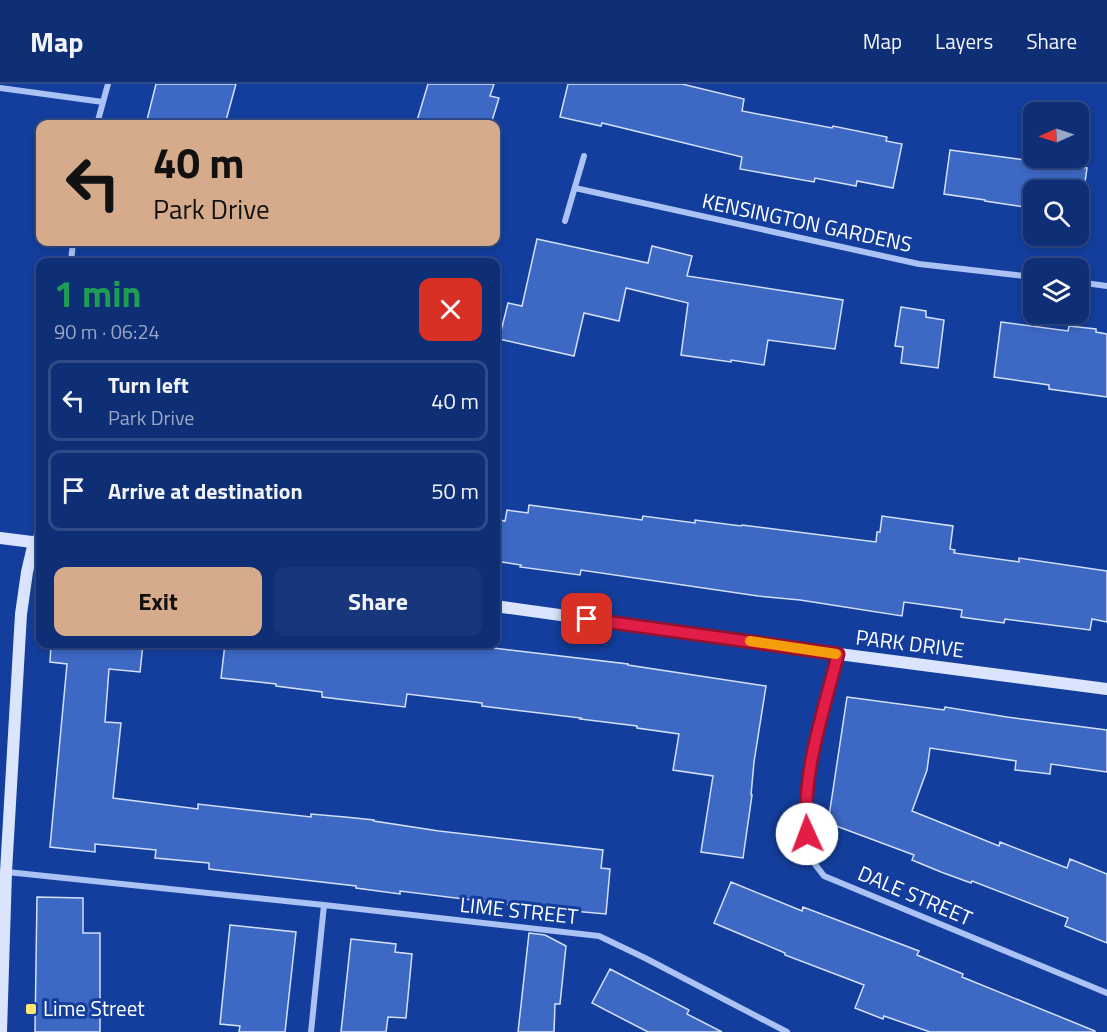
<!DOCTYPE html>
<meta charset="utf-8">
<style>
:root{--surface:#0e2e76;--page:#17367b;--text:#f1f3f6;--muted:#9ba8c5;--line:#2e4a88;--accent:#d6ab8b}
body{margin:0;font-family:"Titillium Web",sans-serif;background:var(--page);color:var(--text);height:100vh;display:flex;flex-direction:column;font-size:22px;white-space:nowrap}
*{box-sizing:border-box;margin:0}
p{font-size:20px;color:var(--muted)}
.icon{flex:none;width:33px;height:33px;fill:none;stroke:currentColor;stroke-width:2;stroke-linecap:round;stroke-linejoin:round}
.map{position:relative;flex:1;overflow:hidden}
.drawer{position:absolute;left:36px;top:174px;width:464px;height:390px;display:flex;flex-direction:column;background:var(--surface);border-radius:12px;box-shadow:0 3px 9px #0003,0 0 0 2px var(--line)}
.drawer>*{flex:none}
.banner{position:absolute;left:36px;top:36px;width:464px;height:126px;border-radius:12px;box-shadow:0 3px 9px #0003,0 0 0 2px var(--line);background:#d6ab8b;color:#111;overflow:hidden}
.needle{width:39px;rotate:267deg}
.buttons{position:absolute;left:1023px;top:18px;display:grid;gap:12px}
.buttons a{display:grid;place-items:center;width:66px;height:66px;border-radius:12px;background:var(--surface);box-shadow:0 3px 9px #0003,0 0 0 2px var(--line);font-size:30px}
.pin{position:absolute;display:grid;place-items:center;width:51px;height:51px;color:#fff;margin:-26px;border-radius:12px;box-shadow:0 3px 9px #0006}
.me{position:absolute;width:66px;margin:-33px;rotate:358deg;stroke-linejoin:round;filter:drop-shadow(0 0 4px #0008)}
.turn{display:flex;align-items:center;gap:21px;height:126px;padding:0 18px;font-size:27px}
.turn .icon{width:78px;height:78px;stroke-width:2.5}
.turn b{display:block;font-size:42px;line-height:51px}
.round{display:grid;place-items:center;flex:none;width:63px;height:63px;border-radius:12px;background:var(--page)}
.summary{display:flex;align-items:center;justify-content:space-between;height:102px;padding:0 18px}
h1{font-size:36px;font-weight:700;line-height:45px;color:#1e9e55}
.cta{display:flex;gap:12px;margin-top:auto;padding:12px 18px}
.cta a{flex:1;height:69px;border-radius:12px;background:var(--accent);color:#111;font-size:24px;font-weight:700;line-height:69px;text-align:center}
.cta a+a{background:var(--page);color:var(--text)}
ul{padding:0;list-style:none}
li{display:flex;align-items:center;gap:18px;height:81px;margin:0 12px 9px;padding:0 6px;border:3px solid var(--line);border-radius:12px}
li div{flex:1}
li b{display:block;font-size:22px}
li em{font-style:normal}
header{display:flex;align-items:center;gap:36px;box-sizing:border-box;height:84px;padding:0 30px;background:var(--surface);border-bottom:2px solid var(--line)}
header strong{font-size:28px}
nav{display:flex;gap:33px;margin-inline-start:auto;font-size:21px}
.map>svg:first-child{display:block}
</style>
<header>
<strong>Map</strong>
<nav><a>Map</a><a>Layers</a><a>Share</a></nav>
</header>
<div class="map">
<svg width="1107" height="948" viewBox="0 0 1107 948">
<rect width="100%" height="100%" fill="#133e9d"/>
<path fill="#3d68c4" stroke="#d2e0fd" stroke-width="1.5" d="M156,0H236L225,40H146Z
M428,0H494L490,12L499,14L491,40H416Z
M568,0H682L744,15L742,27L832,44L833,42L887,53L886,57L902,60L893,104L857,97L856,102L815,94L814,98L740,85L742,73L602,39L601,42L560,33Z
M950,66L1087,84L1081,127L1078,126V106H1034V121L1031,120V124L985,117V116L944,110Z
M537,155L648,179L652,162L692,172L687,192L843,216L835,265L768,256L764,281L731,276V278L681,271L688,219L626,204L619,237L584,229L574,272L499,255L508,219L522,222Z
M901,223L926,227V233L944,236L938,284L901,279L903,263L895,262Z
M1001,238L1068,247L1069,242L1096,245V248L1107,250V313L1049,305V301L994,293Z
M529,421L642,436L643,432L695,439V436L741,442L742,441L876,458L877,448H880L882,432L953,442L950,465L955,466L954,469L1019,478V474L1107,487V538L1092,535L1090,546L1005,535L1004,539L961,533L962,526L904,518L902,532L800,516L758,512L581,486L580,491L520,483L521,481L495,477V435L505,437L507,426L528,429Z
M51,560H143L140,588L109,585L105,638L121,639L113,714L198,725V720L311,733V730L345,733L374,736V737L439,747L603,766L601,784L610,785L606,830L527,823L400,807V810L356,804V802L209,785V779L155,774L156,766L95,760V768L50,763L67,580L50,578Z
M225,560H477L476,562L628,580V581L766,602L754,678L751,711H752L743,774L701,768L713,692L673,686L679,650L637,644V642L580,635L581,634L482,622V619L407,610L405,623L322,613V608L276,602V600L221,594Z
M847,613L944,626L945,623L1007,633L1107,646V688L1051,680L1050,690L1015,686L1016,677L930,664L927,686L912,727L999,762L1000,758L1067,784L1070,775L1107,790V859L1065,842L1068,834L972,797L971,799L941,788L912,776L914,771L828,739Z
M731,798L802,827L803,823L919,867L917,871L963,890L962,893L1095,947V948H930L884,932L883,935L855,924L864,901L785,871V869L714,839Z
M37,813L83,814V849H100V948H35Z
M230,841L296,848L285,948H239L240,942L220,940Z
M529,849L545,851L566,862L560,920H555L554,948H518Z
M351,855L396,860L395,868L412,870L406,934L388,933L386,948H341Z
M610,885L689,926L687,930L722,948H648L592,919Z"/>
<g fill="none" stroke-linecap="round" stroke-linejoin="round">
<path stroke="#aac2f4" stroke-width="6" d="M0,4L103,18
M97,40L108,0
M575,104L919,180L1034,193
M565,137L584,72
M71,178L73,158
M1078,198L1107,202
M35,458L40,436
M838,570C823,629 795,709 809,769C811,777 819,785 824,792L1107,909
M7,788L324,821L599,852L645,874L787,948
M311,948L324,821"/>
<path stroke="#dae5fd" stroke-width="12" d="M0,454L40,459
M495,522L839,570L1107,605
M1,948L6,788L21,530L27,488L34,458"/>
</g>
<g fill="none" stroke-linecap="round" stroke-linejoin="round">
<defs>
<path id="route" d="M587,535L838,570C824,626 801,691 807,750"/>
</defs>
<use href="#route" stroke="#92132f" stroke-width="15"/>
<use href="#route" stroke="#e11d48" stroke-width="10"/>
<path stroke="#f59e0b" stroke-width="10" d="M750,557L836,570"/>
</g>
<rect fill="#ffe76d" stroke="#133e9d" stroke-width="2" x="25" y="919" width="12" height="12" rx="3"/>
<g text-anchor="middle" stroke-width="6" stroke-linejoin="round" paint-order="stroke">
<g font-size="21" fill="#fff" stroke="#133e9d">
<text transform="translate(807 139) rotate(12)" y="7">KENSINGTON GARDENS</text>
<text transform="translate(910 560) rotate(7)" y="7">PARK DRIVE</text>
<text transform="translate(915 812) rotate(23)" y="7">DALE STREET</text>
<text transform="translate(519 827) rotate(6)" y="7">LIME STREET</text>
</g>
<g font-size="21" fill="#fff" stroke="#133e9d" text-anchor="start">
<text x="43" y="932">Lime Street</text>
</g>
</g>
</svg>
<div class="buttons">
<a><svg class="needle" viewBox="-14 -14 28 28"><path d="M0-13l5 13h-10z" fill="#e53935"/><path d="M0 13l5-13h-10z" fill="#9ba8c5"/></svg></a>
<a><svg class="icon" aria-label="search" viewBox="0 0 24 24"><circle cx="10" cy="10" r="6"/><path d="M15 15l6 6"/></svg></a>
<a><svg class="icon" aria-label="layers" viewBox="0 0 24 24"><path d="M12 4l9 5-9 5-9-5zM3 14l9 5 9-5"/></svg></a>
</div>
<div class="pin" style="left:587px;top:535px;background:#d93025"><svg class="icon" aria-label="arrive" viewBox="0 0 24 24"><path d="M6 21V4h12l-3 4 3 4H6"/></svg></div>
<svg class="me" style="left:807px;top:750px" viewBox="-20 -20 40 40"><circle r="19" fill="#fff"/><path d="M0-13L10 11 0 6-10 11z" fill="#e11d48"/></svg>
<div class="banner">
<div class="turn"><svg class="icon" aria-label="left" viewBox="0 0 24 24"><path d="M17 20v-9H6M10 6l-5 5 5 5"/></svg><div><b>40 m</b>Park Drive</div></div>
</div>
<section class="drawer">
<div class="summary"><div><h1>1 min</h1><p>90 m · 06:24</p></div><a class="round" style="background:#d93025;color:#fff"><svg class="icon" aria-label="close" viewBox="0 0 24 24"><path d="M6 6l12 12M18 6L6 18"/></svg></a></div>
<ul>
<li><svg class="icon" aria-label="left" viewBox="0 0 24 24"><path d="M17 20v-9H6M10 6l-5 5 5 5"/></svg><div><b>Turn left</b><p>Park Drive</p></div><em>40 m</em></li>
<li><svg class="icon" aria-label="arrive" viewBox="0 0 24 24"><path d="M6 21V4h12l-3 4 3 4H6"/></svg><div><b>Arrive at destination</b></div><em>50 m</em></li>
</ul>
<div class="cta"><a>Exit</a><a>Share</a></div>
</section>
</div>
